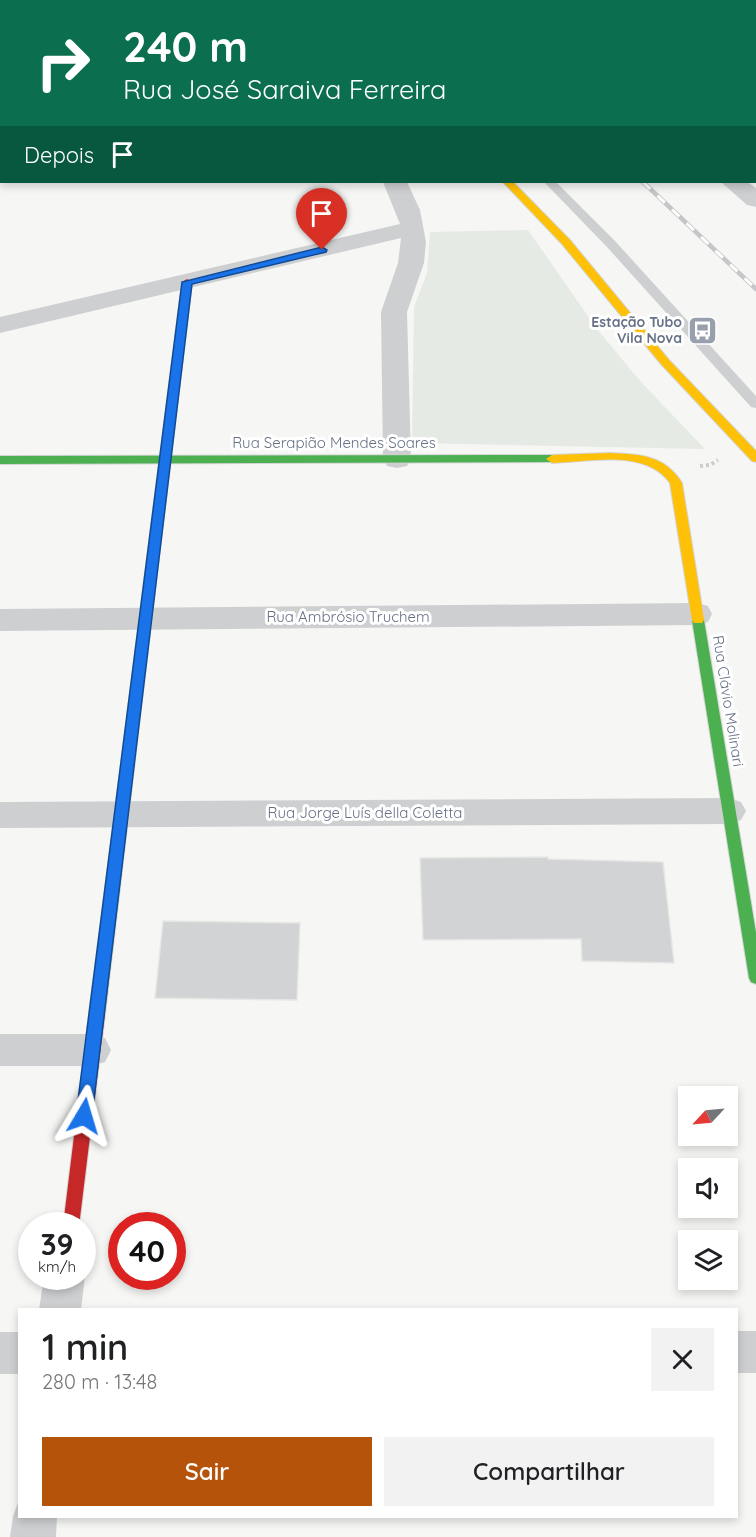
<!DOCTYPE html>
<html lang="pt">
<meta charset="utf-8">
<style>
:root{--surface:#fff;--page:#f2f2f2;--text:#202124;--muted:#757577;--accent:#b45309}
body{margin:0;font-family:Quicksand,sans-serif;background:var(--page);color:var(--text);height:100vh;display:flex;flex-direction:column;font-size:22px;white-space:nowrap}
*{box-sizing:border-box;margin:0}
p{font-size:20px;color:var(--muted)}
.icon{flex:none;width:33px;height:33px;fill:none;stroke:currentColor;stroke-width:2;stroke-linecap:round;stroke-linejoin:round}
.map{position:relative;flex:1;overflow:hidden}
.sheet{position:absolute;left:18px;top:1308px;width:720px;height:210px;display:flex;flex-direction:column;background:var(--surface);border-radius:0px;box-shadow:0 3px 9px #0003}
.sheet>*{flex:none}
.top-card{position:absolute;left:0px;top:0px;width:756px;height:183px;box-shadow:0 3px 9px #0003;background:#0b6e4f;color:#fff;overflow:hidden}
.needle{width:39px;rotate:244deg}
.fabs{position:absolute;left:678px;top:1086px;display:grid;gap:12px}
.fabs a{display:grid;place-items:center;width:60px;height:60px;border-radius:0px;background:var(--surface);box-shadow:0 3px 9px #0003;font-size:30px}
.speed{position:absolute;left:18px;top:1212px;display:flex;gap:12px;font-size:30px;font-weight:700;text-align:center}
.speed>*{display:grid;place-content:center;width:78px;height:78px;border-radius:50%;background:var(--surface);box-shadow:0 3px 9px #0003;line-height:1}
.speed small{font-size:15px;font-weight:400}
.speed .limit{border:9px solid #d22;background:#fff;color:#111}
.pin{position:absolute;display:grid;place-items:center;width:51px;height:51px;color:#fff;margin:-62px -26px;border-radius:50% 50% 50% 0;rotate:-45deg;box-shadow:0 0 6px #0007}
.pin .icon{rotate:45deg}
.me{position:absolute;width:66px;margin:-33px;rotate:7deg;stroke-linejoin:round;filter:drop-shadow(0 0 4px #0008)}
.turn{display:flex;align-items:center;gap:21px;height:126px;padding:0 24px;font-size:27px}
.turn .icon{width:78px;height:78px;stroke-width:2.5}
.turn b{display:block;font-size:42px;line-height:51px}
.then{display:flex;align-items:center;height:57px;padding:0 24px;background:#0003;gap:12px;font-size:22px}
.round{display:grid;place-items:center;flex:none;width:63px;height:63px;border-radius:0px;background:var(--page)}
.overview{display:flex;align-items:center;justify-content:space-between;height:102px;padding:0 24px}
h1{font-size:36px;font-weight:600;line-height:45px}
.primary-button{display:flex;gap:12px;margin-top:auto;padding:12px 24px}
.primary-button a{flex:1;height:69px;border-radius:0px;background:var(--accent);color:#fff;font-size:24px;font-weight:600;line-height:69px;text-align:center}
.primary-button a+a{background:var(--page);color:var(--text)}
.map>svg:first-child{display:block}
</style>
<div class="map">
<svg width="756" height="1537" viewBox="0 0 756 1537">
<rect width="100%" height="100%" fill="#f6f7f5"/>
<path fill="#e5eae4" d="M528,230L597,329L641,382L705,449L412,443L414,307L427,273L430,232Z"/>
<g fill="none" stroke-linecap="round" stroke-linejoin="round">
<path fill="#d2d7db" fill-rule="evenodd" d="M680,0H686V2H679Z
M754,90H756V95H754Z"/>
</g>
<path fill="#d2d3d4" stroke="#e6e6e5" stroke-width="1.5" d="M548,857V859L663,862L674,963L582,961L581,939L423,940L420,858Z
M163,921L300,923L297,1000L155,998Z"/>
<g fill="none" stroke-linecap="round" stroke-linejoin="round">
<defs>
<path id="fast" d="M552,455L556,456V462L0,464V456Z
M149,586L155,590L105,1014L102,1019L97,1021L92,1019L89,1014L143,590Z
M698,615L704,620L756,933V984L751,982L749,978L692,620Z"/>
<path id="slow" d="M316,0H325L326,2H317Z
M503,182H513L570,240L669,360L756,451V462L752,461L661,364L562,244Z
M609,453C639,454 665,455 682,483L704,620L702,623H694L692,620L670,483C645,448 589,462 552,463L546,459L552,455Z"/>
<path id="jam" d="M187,279L192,282L155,590L149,594L143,590L182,282Z
M97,1007L102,1009L105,1014L79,1226H63L89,1014L92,1009Z"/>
</defs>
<use href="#fast" stroke="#d3d4d5" stroke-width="2"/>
<use href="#slow" stroke="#d3d4d5" stroke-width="2"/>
<use href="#jam" stroke="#d3d4d5" stroke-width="2"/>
<path stroke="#cccccd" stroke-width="4" stroke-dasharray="3 3" stroke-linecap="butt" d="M700,466L710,465L718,460"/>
<path fill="#cecfd0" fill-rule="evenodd" d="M349,0H359L360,2H350Z
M544,182H556L615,241L756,396V408L751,407L607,247Z"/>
<path fill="#cecfd0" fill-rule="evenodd" d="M126,0H153L125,2Z
M213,0H234L235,2H214Z
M498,0H519L520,2H499Z
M0,24H2V36H0Z
M0,150H2V164H0Z
M383,182H407L420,210L426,242L424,263L407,312L411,459L407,466L397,468L387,466L383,459L381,312L398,263L401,238L0,333V317L400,224Z
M721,182H747L756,188V207L747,205Z
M697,603L708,606L712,614L708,622L697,625L0,631V609Z
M729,798L741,802L746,811L741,820L729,824L0,828V802Z
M0,1034H92L105,1038L111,1050L105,1062L92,1066H0Z
M82,1269L85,1276L81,1310H39L44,1276H82Z
M736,1331H756V1373H736Z
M0,1332H20V1374H0Z
M19,1500L20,1516H57L56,1537H10L13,1516Z"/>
<use href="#fast" fill="#4caf50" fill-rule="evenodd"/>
<use href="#slow" fill="#ffc107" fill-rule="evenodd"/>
<use href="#jam" fill="#c62828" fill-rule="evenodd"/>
<defs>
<path id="rail" d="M422,0L424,2
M643,182L756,289"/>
</defs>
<use href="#rail" stroke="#c5c6c7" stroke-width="4.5"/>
<use href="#rail" stroke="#fff" stroke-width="3" stroke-dasharray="10" stroke-linecap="butt"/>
</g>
<path fill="#1a73e8" stroke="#114b97" stroke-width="1.5" d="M322,247L327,250L326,252L192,284L92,1116L90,1121L84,1123L79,1121L76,1116L182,282Z"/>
<defs>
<symbol id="bus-square" viewBox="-11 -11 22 22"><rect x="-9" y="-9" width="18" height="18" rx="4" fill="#98a0ad" stroke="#fff"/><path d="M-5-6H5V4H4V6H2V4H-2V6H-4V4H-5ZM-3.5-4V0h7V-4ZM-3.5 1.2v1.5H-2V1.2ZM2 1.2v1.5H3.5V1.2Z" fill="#fff"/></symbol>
</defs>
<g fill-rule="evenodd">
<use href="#bus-square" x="686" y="314" width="33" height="33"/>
</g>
<g text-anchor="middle" stroke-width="6" stroke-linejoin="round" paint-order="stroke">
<g font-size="14" font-weight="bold" fill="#667186" stroke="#fff" text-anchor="end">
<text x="682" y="327">Estação Tubo<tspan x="682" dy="16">Vila Nova</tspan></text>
</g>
<g font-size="15" fill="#667186" stroke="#fff">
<text x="334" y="448">Rua Serapião Mendes Soares</text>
<text x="348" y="622">Rua Ambrósio Truchem</text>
<text transform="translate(728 701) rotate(81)" y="5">Rua Clávio Molinari</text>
<text x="365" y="818">Rua Jorge Luís della Coletta</text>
</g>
</g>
</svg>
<div class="fabs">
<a><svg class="needle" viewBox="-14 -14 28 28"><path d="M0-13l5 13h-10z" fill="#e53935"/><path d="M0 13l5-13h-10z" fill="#757577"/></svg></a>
<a><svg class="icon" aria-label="sound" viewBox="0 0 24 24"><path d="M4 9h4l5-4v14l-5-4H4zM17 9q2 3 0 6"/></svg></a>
<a><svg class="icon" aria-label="layers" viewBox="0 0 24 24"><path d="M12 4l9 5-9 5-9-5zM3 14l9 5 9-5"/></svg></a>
</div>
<div class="speed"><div>39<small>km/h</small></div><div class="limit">40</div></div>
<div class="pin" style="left:322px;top:250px;background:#d93025"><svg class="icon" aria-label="arrive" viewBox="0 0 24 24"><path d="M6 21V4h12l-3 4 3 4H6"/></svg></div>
<svg class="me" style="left:84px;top:1116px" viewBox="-20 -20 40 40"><path d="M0-17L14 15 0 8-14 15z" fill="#1a73e8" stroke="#fff" stroke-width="4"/></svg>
<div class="top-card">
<div class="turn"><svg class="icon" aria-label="right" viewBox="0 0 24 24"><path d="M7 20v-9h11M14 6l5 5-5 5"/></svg><div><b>240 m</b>Rua José Saraiva Ferreira</div></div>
<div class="then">Depois<svg class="icon" aria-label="arrive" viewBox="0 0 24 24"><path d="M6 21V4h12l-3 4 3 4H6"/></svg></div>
</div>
<section class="sheet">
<div class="overview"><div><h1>1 min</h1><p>280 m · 13:48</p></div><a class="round"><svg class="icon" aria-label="close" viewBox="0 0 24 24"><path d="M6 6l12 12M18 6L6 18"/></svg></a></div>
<div class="primary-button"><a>Sair</a><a>Compartilhar</a></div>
</section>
</div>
